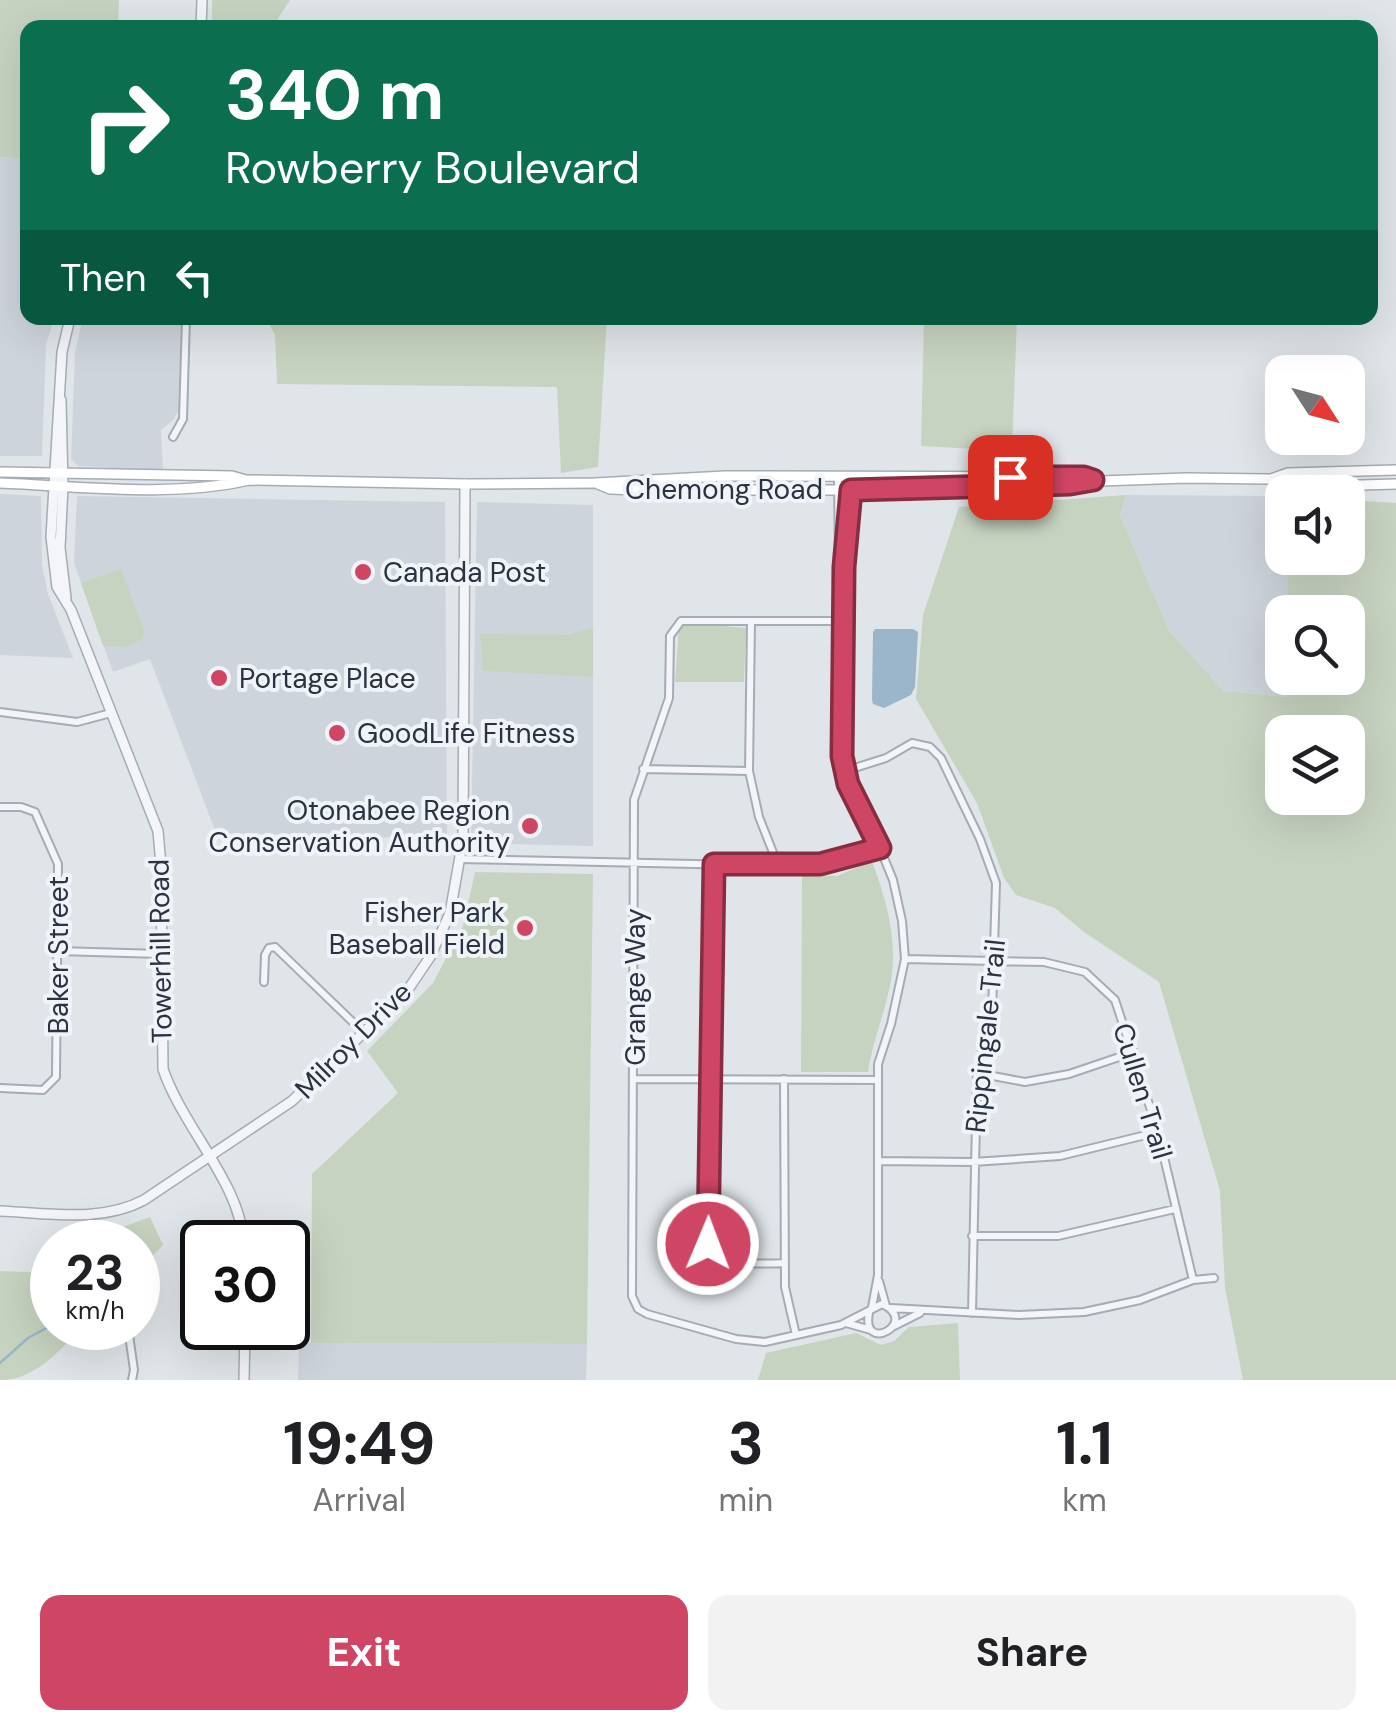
<!DOCTYPE html>
<style>
:root{--surface:#fff;--page:#f2f2f2;--text:#202124;--muted:#757577;--accent:#cf4564}
body{margin:0;font-family:"DM Sans",sans-serif;background:var(--page);color:var(--text);height:100vh;display:flex;flex-direction:column;font-size:38px;white-space:nowrap}
*{box-sizing:border-box;margin:0}
p{font-size:32px;color:var(--muted)}
.icon{flex:none;width:55px;height:55px;fill:none;stroke:currentColor;stroke-width:2;stroke-linecap:round;stroke-linejoin:round}
.map{position:relative;height:1380px;overflow:hidden}
.side{display:flex;flex-direction:column;background:var(--surface);flex:1}
.side>*{flex:none}
.hud{position:absolute;left:20px;top:20px;width:1358px;height:305px;border-radius:20px;box-shadow:0 10px 40px #0002;background:#0b6e4f;color:#fff;overflow:hidden}
.needle{width:65px;rotate:126deg}
.tools{position:absolute;left:1265px;top:355px;display:grid;gap:20px}
.tools a{display:grid;place-items:center;width:100px;height:100px;border-radius:20px;background:var(--surface);box-shadow:0 10px 40px #0002;font-size:50px}
.speed{position:absolute;left:30px;top:1220px;display:flex;gap:20px;font-size:50px;font-weight:700;text-align:center}
.speed>*{display:grid;place-content:center;width:130px;height:130px;border-radius:50%;background:var(--surface);box-shadow:0 10px 40px #0002;line-height:1}
.speed small{font-size:25px;font-weight:400}
.speed .limit{border:5px solid #111;border-radius:15px;background:#fff;color:#111}
.pin{position:absolute;display:grid;place-items:center;width:85px;height:85px;color:#fff;margin:-42px;border-radius:20px;box-shadow:0 5px 15px #0006}
.me{position:absolute;width:110px;margin:-55px;rotate:1deg;stroke-linejoin:round;filter:drop-shadow(0 0 8px #0008)}
.turn{display:flex;align-items:center;gap:35px;height:210px;padding:0 40px;font-size:45px}
.turn .icon{width:130px;height:130px;stroke-width:2.5}
.turn b{display:block;font-size:70px;line-height:85px}
.then{display:flex;align-items:center;height:95px;padding:0 40px;background:#0003;gap:20px;font-size:38px}
.eta{display:flex;justify-content:space-evenly;align-items:center;height:170px;text-align:center}
.eta b{font-size:60px;font-weight:700;line-height:70px}
.action{display:flex;gap:20px;margin-top:auto;padding:20px 40px}
.action a{flex:1;height:115px;border-radius:20px;background:var(--accent);color:#fff;font-size:40px;font-weight:700;line-height:115px;text-align:center}
.action a+a{background:var(--page);color:var(--text)}
.map>svg:first-child{display:block}
</style>
<div class="map">
<svg width="1396" height="1380" viewBox="0 0 1396 1380">
<rect width="100%" height="100%" fill="#e0e5e9"/>
<path fill="#ced4db" d="M0,157L27,159L28,318H54L46,345L42,456H0Z
M83,318H181L179,410L173,420L161,430L163,471L78,466L71,459L75,352Z
M0,494L41,496L42,565L48,594L73,658L0,655Z
M1126,495L1282,496V558H1288V612H1282V678H1288V697L1224,691L1169,631L1120,515Z
M77,496L445,502L447,839L216,833L150,659L113,672L74,563Z
M477,502L593,505V846L471,843Z
M299,1343L587,1344L586,1380H298Z"/>
<path fill="#c7d3c1" fill-rule="evenodd" d="M0,0H119L118,27L28,28L27,159L0,157Z
M212,0H290L272,28L212,27Z
M1029,20V28L800,27V24Z
M266,318H607L598,467L561,473L557,387L277,384L275,335Z
M924,318H1017L1012,451L921,446Z
M1126,495L1120,515L1169,631L1224,691L1288,697V678H1348V612H1288V558H1348V500L1396,503V1380H1243L1225,1288L1220,1191L1159,982L1084,932L1055,908L1016,895L1004,878L977,803L916,699L923,615L959,507ZM1282,732H1348V798H1282Z
M121,569L144,630L143,638L127,647L103,646L81,583Z
M689,623L746,628L744,682H675L679,627Z
M593,628V677L483,671L480,634L567,635Z
M872,861C887,902 900,946 889,990C883,1018 872,1044 868,1072H801L802,875L837,876Z
M475,872L593,874L587,1344L311,1343L312,1174L398,1093L367,1051L433,983L463,926Z
M150,1217L163,1245L138,1271V1242H84V1229L120,1228Z
M0,1271L52,1273V1328H82C58,1351 36,1380 0,1380Z
M958,1323L960,1380H758L766,1353L856,1333L881,1345L894,1341L909,1327Z"/>
<path fill="#9bb5ca" d="M875,629H913L918,632L915,687L911,695L884,708L873,704L872,700L873,632Z"/>
<g fill="none" stroke-linecap="round" stroke-linejoin="round">
<path stroke="#9bb5ca" stroke-width="2.5" d="M138,1260V1259
M0,1363L28,1338L52,1325"/>
<defs>
<path id="minor" d="M173,437L183,419L186,318
M838,477L839,562L844,566
M851,477L844,567L842,755L848,783L875,836L893,880L902,921L905,959L891,1024L878,1064V1275L872,1307
M751,621L749,771L759,817L778,865
M844,621H681L670,636L669,698L634,800L632,1296L638,1309L647,1314L736,1339L765,1342L841,1325L882,1304C921,1322 861,1355 869,1313
M0,712L77,722L111,713
M643,769L749,771
M845,771L886,758L912,743L930,747L941,758L980,839L996,883L992,1013L977,1073L972,1313
M0,807H21L35,812L58,864L56,1077L43,1090L0,1088
M460,859L785,866L848,859L880,848
M713,864L708,1243C725,1267 759,1264 785,1263
M58,951L161,954
M905,959L1044,962L1085,972L1115,1000L1158,1132L1193,1280
M264,982L265,955L269,948L275,947L363,1032
M977,1073L1025,1082L1069,1074L1134,1052
M635,1079L878,1080
M784,1079L785,1287L796,1335
M878,1161L973,1162L1060,1156L1158,1132
M972,1236H1058L1175,1209
M879,1281L886,1306
M891,1308L1019,1315L1084,1312L1140,1300L1193,1280L1214,1278
M846,1323L871,1330
M894,1326L920,1313
M128,1328L134,1370L132,1380"/>
<path id="tertiary" d="M201,28L202,0
M70,318L62,352L51,537L57,587L71,610L158,831L161,865L163,1069C182,1126 242,1186 243,1242
M61,400L63,486L60,548L66,598
M0,1211C48,1213 101,1223 144,1200L292,1101L407,991L430,957L450,913L463,839L465,484
M244,1380L245,1328"/>
<path id="secondary" d="M0,472L232,476L246,480
M1271,479L1288,473L1396,470
M0,483C81,486 169,498 249,480L465,484L595,483L725,476L1084,477L1093,480
M598,484L610,489L640,490H851L1186,478L1268,479L1327,486L1396,484"/>
</defs>
<use href="#minor" stroke="#a5acb3" stroke-width="10"/>
<use href="#tertiary" stroke="#a5acb3" stroke-width="12"/>
<use href="#secondary" stroke="#a5acb3" stroke-width="12"/>
<use href="#minor" stroke="#f3f5f8" stroke-width="6"/>
<use href="#tertiary" stroke="#f3f5f8" stroke-width="9"/>
<use href="#secondary" stroke="#fff" stroke-width="9"/>
</g>
<g fill="none" stroke-linecap="round" stroke-linejoin="round">
<defs>
<path id="route" d="M708,1244L714,864H820L880,848L848,784L842,756L844,567L851,490L1070,484L1093,480L1084,477H1010"/>
</defs>
<use href="#route" stroke="#872d41" stroke-width="25"/>
<use href="#route" stroke="#cf4564" stroke-width="18"/>
</g>
<g fill="#cf4564" stroke="#f0f3f7" stroke-width="4">
<circle cx="363" cy="572" r="10"/>
<circle cx="219" cy="678" r="10"/>
<circle cx="337" cy="733" r="10"/>
<circle cx="530" cy="826" r="10"/>
<circle cx="525" cy="928" r="10"/>
</g>
<g text-anchor="middle" stroke-width="8" stroke-linejoin="round" paint-order="stroke">
<g font-size="28" fill="#293341" stroke="#f0f3f7">
<text x="724" y="499">Chemong Road</text>
<text transform="translate(160 951) rotate(-91)" y="10">Towerhill Road</text>
<text transform="translate(58 955) rotate(-90)" y="10">Baker Street</text>
<text transform="translate(635 987) rotate(-90)" y="10">Grange Way</text>
<text transform="translate(985 1036) rotate(-84)" y="10">Rippingale Trail</text>
<text transform="translate(353 1040) rotate(-45)" y="10">Milroy Drive</text>
<text transform="translate(1143 1091) rotate(73)" y="10">Cullen Trail</text>
</g>
<g font-size="28" fill="#293341" stroke="#f0f3f7" text-anchor="start">
<text x="383" y="582">Canada Post</text>
<text x="239" y="688">Portage Place</text>
<text x="357" y="743">GoodLife Fitness</text>
<text x="510" y="820" text-anchor="end">Otonabee Region<tspan x="510" dy="32">Conservation Authority</tspan></text>
<text x="505" y="922" text-anchor="end">Fisher Park<tspan x="505" dy="32">Baseball Field</tspan></text>
</g>
</g>
</svg>
<div class="tools">
<a><svg class="needle" viewBox="-14 -14 28 28"><path d="M0-13l5 13h-10z" fill="#e53935"/><path d="M0 13l5-13h-10z" fill="#757577"/></svg></a>
<a><svg class="icon" aria-label="sound" viewBox="0 0 24 24"><path d="M4 9h4l5-4v14l-5-4H4zM17 9q2 3 0 6"/></svg></a>
<a><svg class="icon" aria-label="search" viewBox="0 0 24 24"><circle cx="10" cy="10" r="6"/><path d="M15 15l6 6"/></svg></a>
<a><svg class="icon" aria-label="layers" viewBox="0 0 24 24"><path d="M12 4l9 5-9 5-9-5zM3 14l9 5 9-5"/></svg></a>
</div>
<div class="speed"><div>23<small>km/h</small></div><div class="limit">30</div></div>
<div class="pin" style="left:1010px;top:477px;background:#d93025"><svg class="icon" aria-label="arrive" viewBox="0 0 24 24"><path d="M6 21V4h12l-3 4 3 4H6"/></svg></div>
<svg class="me" style="left:708px;top:1244px" viewBox="-20 -20 40 40"><circle r="17" fill="#cf4564" stroke="#fff" stroke-width="3"/><path d="M0-11L8 9 0 5-8 9z" fill="#fff"/></svg>
<div class="hud">
<div class="turn"><svg class="icon" aria-label="right" viewBox="0 0 24 24"><path d="M7 20v-9h11M14 6l5 5-5 5"/></svg><div><b>340 m</b>Rowberry Boulevard</div></div>
<div class="then">Then<svg class="icon" aria-label="left" viewBox="0 0 24 24"><path d="M17 20v-9H6M10 6l-5 5 5 5"/></svg></div>
</div>
</div>
<section class="side">
<div class="eta">
<div><b>19:49</b><p>Arrival</p></div>
<div><b>3</b><p>min</p></div>
<div><b>1.1</b><p>km</p></div>
</div>
<div class="action"><a>Exit</a><a>Share</a></div>
</section>
